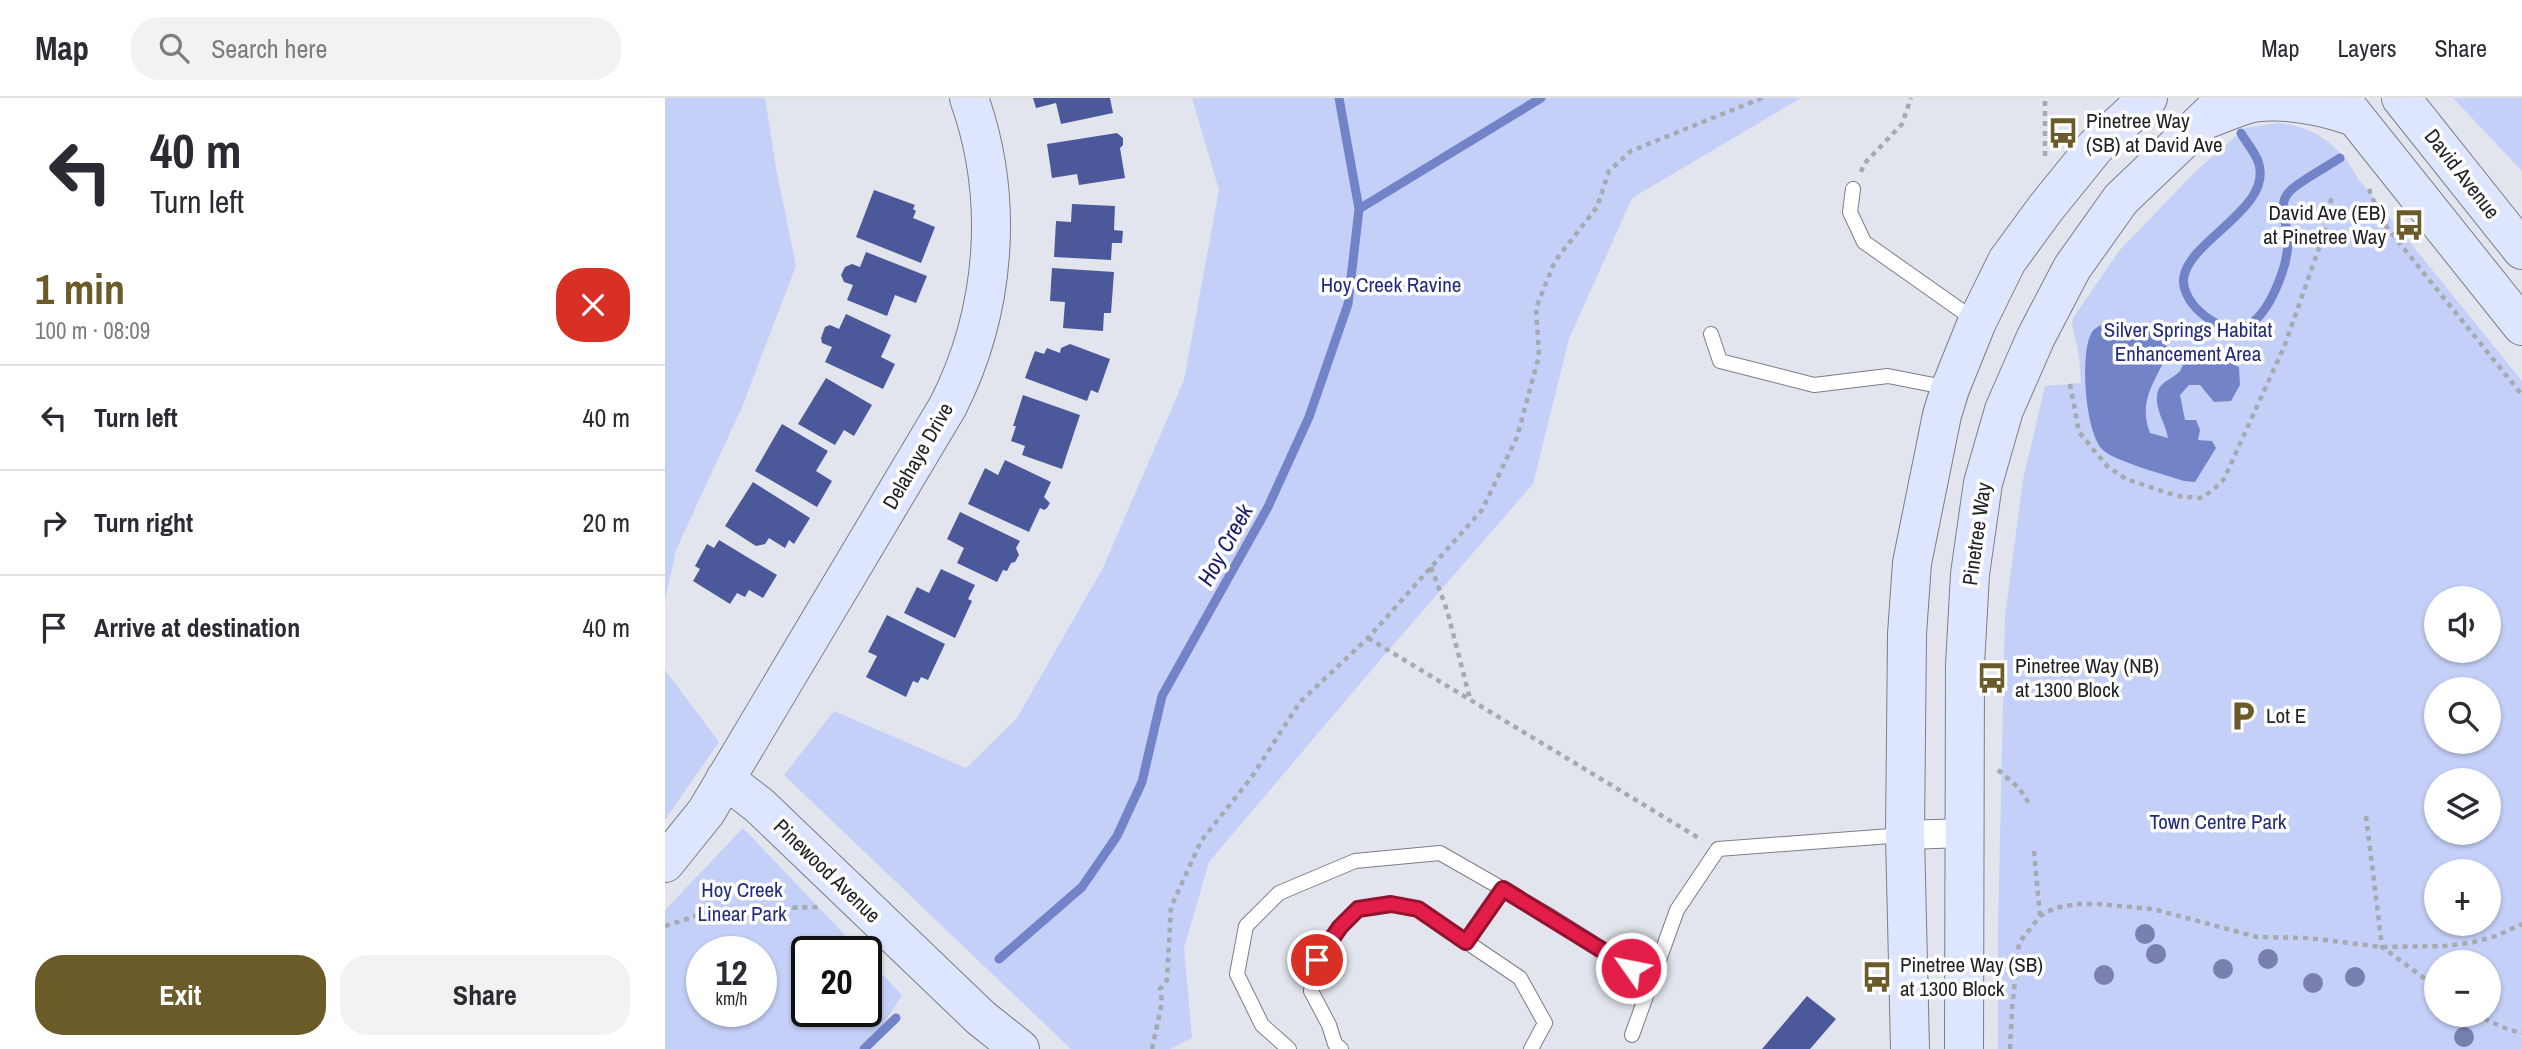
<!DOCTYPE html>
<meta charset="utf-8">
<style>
:root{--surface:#fff;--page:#f2f2f3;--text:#2b2b33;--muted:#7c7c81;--line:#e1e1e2;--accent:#6a5b28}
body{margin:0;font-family:"Archivo Narrow",sans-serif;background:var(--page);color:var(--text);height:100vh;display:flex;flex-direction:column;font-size:26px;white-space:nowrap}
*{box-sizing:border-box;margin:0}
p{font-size:23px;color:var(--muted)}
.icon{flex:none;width:38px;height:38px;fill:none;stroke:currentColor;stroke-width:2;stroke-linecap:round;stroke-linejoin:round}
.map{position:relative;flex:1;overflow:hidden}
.details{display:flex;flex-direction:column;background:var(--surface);width:665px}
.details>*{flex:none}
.top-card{background:#fff;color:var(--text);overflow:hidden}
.fabs{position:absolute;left:1759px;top:488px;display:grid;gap:14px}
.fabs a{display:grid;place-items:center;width:77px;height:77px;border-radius:50%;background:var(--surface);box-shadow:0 2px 5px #0004;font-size:35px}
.speed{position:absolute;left:21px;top:838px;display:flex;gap:14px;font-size:35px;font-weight:700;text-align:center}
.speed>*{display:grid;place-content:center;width:91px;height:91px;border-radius:50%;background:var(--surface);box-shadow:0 2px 5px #0004;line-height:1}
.speed small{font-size:18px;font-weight:400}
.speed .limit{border:4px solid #111;border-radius:10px;background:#fff;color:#111}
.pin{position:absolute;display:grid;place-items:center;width:60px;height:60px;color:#fff;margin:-30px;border:4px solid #fff;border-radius:50%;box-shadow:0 2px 7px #0007}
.me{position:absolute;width:77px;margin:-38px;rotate:303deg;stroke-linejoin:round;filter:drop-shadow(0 0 5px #0008)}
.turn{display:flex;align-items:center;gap:24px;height:147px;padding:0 35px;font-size:32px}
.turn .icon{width:91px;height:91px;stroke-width:2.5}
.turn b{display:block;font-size:49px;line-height:60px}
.round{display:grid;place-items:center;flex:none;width:74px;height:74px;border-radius:28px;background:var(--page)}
.head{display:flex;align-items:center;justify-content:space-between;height:119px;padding:0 35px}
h1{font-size:42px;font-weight:700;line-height:52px;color:var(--accent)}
.primary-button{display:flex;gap:14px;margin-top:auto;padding:14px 35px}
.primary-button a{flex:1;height:80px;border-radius:28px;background:var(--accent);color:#fff;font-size:28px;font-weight:700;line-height:80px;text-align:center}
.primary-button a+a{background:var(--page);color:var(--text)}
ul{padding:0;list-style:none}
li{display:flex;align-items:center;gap:21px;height:105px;padding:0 35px;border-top:2px solid var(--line)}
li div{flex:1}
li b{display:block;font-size:26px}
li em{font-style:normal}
header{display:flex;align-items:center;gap:42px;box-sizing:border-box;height:98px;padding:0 35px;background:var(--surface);border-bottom:2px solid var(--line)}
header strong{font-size:33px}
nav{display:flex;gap:38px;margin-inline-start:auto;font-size:24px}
.search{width:490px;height:63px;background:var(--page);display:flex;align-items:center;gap:18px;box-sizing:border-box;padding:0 24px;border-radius:28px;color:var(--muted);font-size:26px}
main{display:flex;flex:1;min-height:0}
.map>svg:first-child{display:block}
</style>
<header>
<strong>Map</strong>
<div class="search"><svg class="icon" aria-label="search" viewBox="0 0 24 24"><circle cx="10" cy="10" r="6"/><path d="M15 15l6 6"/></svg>Search here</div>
<nav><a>Map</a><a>Layers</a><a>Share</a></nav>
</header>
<main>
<section class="details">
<div class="top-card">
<div class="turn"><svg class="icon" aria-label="left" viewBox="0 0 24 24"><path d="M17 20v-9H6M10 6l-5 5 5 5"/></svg><div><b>40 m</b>Turn left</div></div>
</div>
<div class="head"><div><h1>1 min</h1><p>100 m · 08:09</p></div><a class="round" style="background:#d93025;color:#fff"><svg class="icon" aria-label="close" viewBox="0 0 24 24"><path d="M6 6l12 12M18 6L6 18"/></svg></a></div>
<ul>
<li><svg class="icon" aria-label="left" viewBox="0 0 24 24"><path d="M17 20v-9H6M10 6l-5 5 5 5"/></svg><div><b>Turn left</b></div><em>40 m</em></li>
<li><svg class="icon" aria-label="right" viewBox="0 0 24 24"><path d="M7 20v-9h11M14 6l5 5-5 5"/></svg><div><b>Turn right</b></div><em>20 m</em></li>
<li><svg class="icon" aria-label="arrive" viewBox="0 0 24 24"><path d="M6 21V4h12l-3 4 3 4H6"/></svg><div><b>Arrive at destination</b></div><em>40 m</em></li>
</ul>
<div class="primary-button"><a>Exit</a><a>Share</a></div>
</section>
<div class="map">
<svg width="1857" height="951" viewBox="0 0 1857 951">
<rect width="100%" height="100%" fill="#e2e5ed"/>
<path fill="#c4d0f8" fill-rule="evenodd" d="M0,0H100L111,70L131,168L77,309L11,452L0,503Z
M527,0H1136L967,100L904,241L868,386L715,562L544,764L519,850L527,940L505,951H406L119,677L169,613L301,670L352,620L438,470L519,282L554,92Z
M1788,0H1857V73Z
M1612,25C1649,28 1675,47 1692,79L1857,283V951H1333V829L1340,518L1358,382L1380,288L1416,285L1414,258L1407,226L1408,220L1454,153L1530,74L1580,30ZM1771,500H1824V553H1771ZM1771,592H1824V644H1771ZM1771,682H1824V735H1771ZM1771,774H1824V826H1771ZM1771,864H1824V917H1771Z
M0,572L54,644L0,722Z
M78,730L196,854H142V914H201V859L237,897L203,951H0V812ZM37,854H96V914H37Z"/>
<path fill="#7283c8" d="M1443,224C1467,226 1491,230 1504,252C1492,282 1472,301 1485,335L1503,340C1501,326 1490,312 1492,297C1494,283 1507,282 1515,273C1518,269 1519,262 1521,257L1533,252L1574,269L1575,287L1566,303L1549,304L1535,287H1524L1515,297L1520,322H1531L1535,332L1533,342L1547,343L1551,350L1530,384L1519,383C1501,377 1449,363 1438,352C1420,335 1415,256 1426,236C1429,229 1437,227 1443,224Z"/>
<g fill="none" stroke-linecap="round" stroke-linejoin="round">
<path stroke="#7283c8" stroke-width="9" d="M1576,35C1581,44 1589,53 1593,63C1610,109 1527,140 1519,178C1514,203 1550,233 1574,230C1594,228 1608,199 1614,183C1619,171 1623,156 1623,142C1623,124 1610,107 1626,92C1635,83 1663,68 1675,60
M694,111L876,0
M334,861L417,789L452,738L477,684L497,598L603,409L644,319L683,206L694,111L674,0
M199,951L231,920"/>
</g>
<path fill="#4b599a" d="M368,0H445L448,15L396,26L391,5L371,10Z
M452,35L458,40V47L455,50L460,80L414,87L412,76L387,80L382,46Z
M209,92L250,107L248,111L251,113L248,120L270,129L256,165L191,139Z
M407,106L450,108L449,132L458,133L457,145H447L446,162L389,159L391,123L406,124Z
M201,154L262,178L251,205L230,197L222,218L182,202L188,187L179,184L176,177L180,169L187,166L195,169Z
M387,170L449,174L446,215H439L438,233L398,230L400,204L385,203Z
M181,216L226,237L216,259L230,266L218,291L160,264L167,249L157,245L156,240L160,229L165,227L174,231Z
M405,246L445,261L433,295L426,292L422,303L360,280L370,253L379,256L382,250L395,255L396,250Z
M161,280L207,307L189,338L179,332L170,347L133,326Z
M358,297L415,317L397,371L357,357L360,348L346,343L351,328H348Z
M117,326L163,353L151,373L167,383L152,409L90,373Z
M340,362L386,384L379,399L385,405L382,410L379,412L375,410L364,434L303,406L320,370L333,377Z
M88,384L145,420L129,446L124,442L120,450L104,440L100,446L91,448L60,428Z
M295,414L355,443L351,450L354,457L350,464L346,465L342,473L338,472L332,484L292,465L299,450L282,441Z
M54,442L112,477L98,500L84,492L80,499L72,495L65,506L28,483L35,471L30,468L42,446L49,450Z
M276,471L310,487L303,501L307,503L290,540L239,515L252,489L264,495Z
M222,517L280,546L263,582L256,579L253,585L248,583L241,599L201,579L212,558L203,554Z
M1142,898L1171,921L1145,951H1097Z"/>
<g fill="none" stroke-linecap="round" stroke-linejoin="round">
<defs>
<path id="lane" d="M1188,91L1185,114L1199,144L1311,223
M1046,236L1055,263L1149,287L1223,278L1284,290
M801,844L838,791
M967,937L1012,812L1053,751L1239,737
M624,951L597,927L572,876L581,828L614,795L690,763L775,755L885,818L987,883
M676,951L670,946L664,927L646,893L652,862L675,829L693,811L726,806L753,811L855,880L880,925L866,951"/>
<path id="street" d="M1240,737L1300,735"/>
<path id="secondary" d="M1675,0L1857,228
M1736,0L1857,152
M1540,22C1556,16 1571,9 1587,5C1621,0 1658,8 1690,19
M60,681L95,708L316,920L355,951
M0,765L41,714L283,308C331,213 340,101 304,0
M1245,951L1240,737L1242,536L1247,465L1277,317L1285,291L1312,224L1342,163L1380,111L1431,48L1483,0
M1299,951L1300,567L1305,476L1318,385L1339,312L1371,239L1407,170L1456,101L1562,0"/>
</defs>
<use href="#lane" stroke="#7b7e85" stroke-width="16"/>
<use href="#street" stroke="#7b7e85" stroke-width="30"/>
<use href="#secondary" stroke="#7b7e85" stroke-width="40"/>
<path stroke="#a6a9af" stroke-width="4.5" stroke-dasharray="5 5" stroke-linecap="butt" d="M1380,58V0
M1196,74L1199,66L1237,26L1246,0
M1704,91L1716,122L1857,297
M1405,286L1414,334L1442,368L1461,381L1512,398L1535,400L1547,393L1559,381L1619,249L1659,136L1667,97
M766,469L782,512L805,601
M703,540L1037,742
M1333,672L1354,690L1365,707
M1701,718L1717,849L1771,889
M1369,753L1375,818
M0,828L49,812L154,809
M1810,917L1842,931L1857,935
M487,951L497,904L495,891L502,882L506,809L536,743L586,680L635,604L703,540L817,412L852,339L874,258L871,210L890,163L932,109L944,73L966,53L1097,0
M1345,951L1347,911L1354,845L1375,818L1390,810L1412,806H1433L1488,811L1592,839L1644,840L1717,849L1781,848L1809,844L1831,838L1857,826"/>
<use href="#lane" stroke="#fff" stroke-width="14"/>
<use href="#street" stroke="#fff" stroke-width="28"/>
<use href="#secondary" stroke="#dee5ff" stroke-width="38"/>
</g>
<g fill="#797faf">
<circle cx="1480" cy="836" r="10"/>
<circle cx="1491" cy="856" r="10"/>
<circle cx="1603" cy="861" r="10"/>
<circle cx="1558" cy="871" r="10"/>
<circle cx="1439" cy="877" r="10"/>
<circle cx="1690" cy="879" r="10"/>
<circle cx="1648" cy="885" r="10"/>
<circle cx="1799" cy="939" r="10"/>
</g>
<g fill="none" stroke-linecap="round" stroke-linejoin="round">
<defs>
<path id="route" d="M652,862L675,829L693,811L726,806L753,811L801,844L838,791L966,870"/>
</defs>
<use href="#route" stroke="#92132f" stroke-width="18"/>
<use href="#route" stroke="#e11d48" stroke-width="12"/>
</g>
<defs>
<symbol id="bus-bare" viewBox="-9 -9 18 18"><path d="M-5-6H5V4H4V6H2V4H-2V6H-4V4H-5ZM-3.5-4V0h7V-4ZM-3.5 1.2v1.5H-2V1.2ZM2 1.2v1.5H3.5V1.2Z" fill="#6a5b28" stroke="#fff" stroke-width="2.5" paint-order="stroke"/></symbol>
<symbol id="parking-bare" viewBox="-9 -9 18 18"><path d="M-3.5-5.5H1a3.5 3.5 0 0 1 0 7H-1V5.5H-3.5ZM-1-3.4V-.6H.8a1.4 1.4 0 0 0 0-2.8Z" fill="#6a5b28" stroke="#fff" stroke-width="2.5" paint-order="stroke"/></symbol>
</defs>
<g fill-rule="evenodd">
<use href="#bus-bare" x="1376" y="13" width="44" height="44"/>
<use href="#bus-bare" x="1722" y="105" width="44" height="44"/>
<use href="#bus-bare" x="1305" y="558" width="44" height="44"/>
<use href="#parking-bare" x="1556" y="596" width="44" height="44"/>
<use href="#bus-bare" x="1190" y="857" width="44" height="44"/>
</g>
<g text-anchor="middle" stroke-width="7" stroke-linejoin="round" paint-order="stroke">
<g font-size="21" fill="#222326" stroke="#fff" text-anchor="start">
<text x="1421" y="30">Pinetree Way<tspan x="1421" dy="24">(SB) at David Ave</tspan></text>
<text x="1721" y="122" text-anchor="end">David Ave (EB)<tspan x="1721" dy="24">at Pinetree Way</tspan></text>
<text x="1350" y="575">Pinetree Way (NB)<tspan x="1350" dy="24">at 1300 Block</tspan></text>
<text x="1601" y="625">Lot E</text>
<text x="1235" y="874">Pinetree Way (SB)<tspan x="1235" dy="24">at 1300 Block</tspan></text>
</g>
<g font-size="21" fill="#222326" stroke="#fff">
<text transform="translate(1797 76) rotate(52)" y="7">David Avenue</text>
<text transform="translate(253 358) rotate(-60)" y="7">Delahaye Drive</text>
<text transform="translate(1312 436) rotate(-82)" y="7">Pinetree Way</text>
<text transform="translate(162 773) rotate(44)" y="7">Pinewood Avenue</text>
</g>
<g font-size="21" fill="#232c7c" stroke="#fff">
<text x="726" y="194">Hoy Creek Ravine</text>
<text x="1523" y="239">Silver Springs Habitat<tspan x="1523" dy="24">Enhancement Area</tspan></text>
<text x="1553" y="731">Town Centre Park</text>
<text x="77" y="799">Hoy Creek<tspan x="77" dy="24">Linear Park</tspan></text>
</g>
<g font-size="23" font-style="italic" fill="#191c6c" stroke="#fff">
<text transform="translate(560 447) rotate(-61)" y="8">Hoy Creek</text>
</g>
</g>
</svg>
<div class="fabs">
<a><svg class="icon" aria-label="sound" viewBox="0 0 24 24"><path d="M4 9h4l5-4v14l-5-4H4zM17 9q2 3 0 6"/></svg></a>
<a><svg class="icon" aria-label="search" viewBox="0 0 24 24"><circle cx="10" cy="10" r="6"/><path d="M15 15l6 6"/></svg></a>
<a><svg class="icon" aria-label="layers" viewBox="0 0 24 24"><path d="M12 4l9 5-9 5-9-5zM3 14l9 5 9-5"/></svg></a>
<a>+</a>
<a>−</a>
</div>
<div class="speed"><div>12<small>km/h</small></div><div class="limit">20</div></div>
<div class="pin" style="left:652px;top:862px;background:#d93025"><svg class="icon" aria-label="arrive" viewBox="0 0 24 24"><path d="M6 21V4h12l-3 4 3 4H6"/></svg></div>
<svg class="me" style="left:966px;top:870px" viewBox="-20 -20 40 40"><circle r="17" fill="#e11d48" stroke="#fff" stroke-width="3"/><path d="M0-11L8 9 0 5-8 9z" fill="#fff"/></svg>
</div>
</main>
